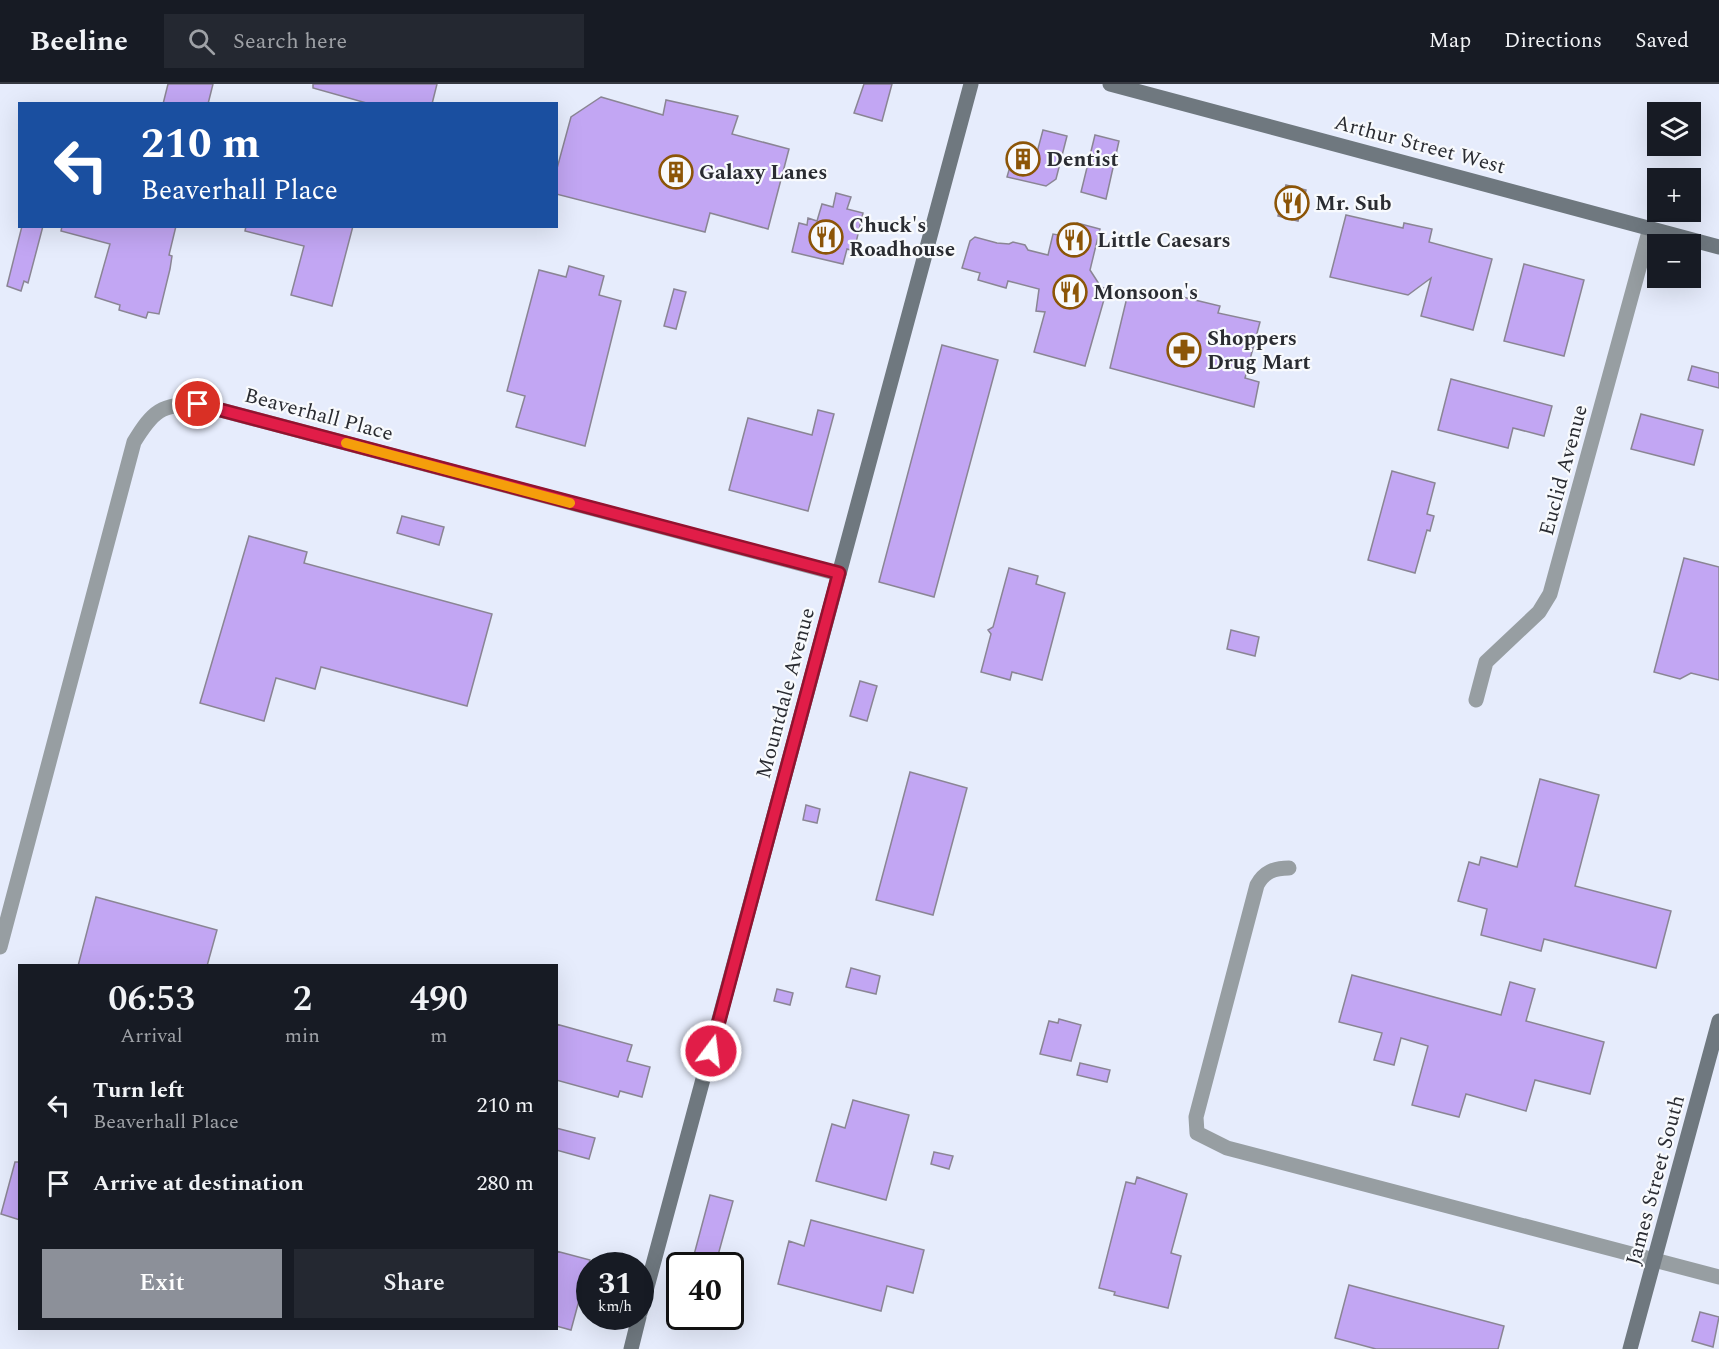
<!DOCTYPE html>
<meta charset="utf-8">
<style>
:root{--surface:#171b24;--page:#242831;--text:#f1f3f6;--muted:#9ea1a6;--line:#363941;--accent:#8c9099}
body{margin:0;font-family:Spectral,serif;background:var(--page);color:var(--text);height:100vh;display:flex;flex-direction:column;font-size:22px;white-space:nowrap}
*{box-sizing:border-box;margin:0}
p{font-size:20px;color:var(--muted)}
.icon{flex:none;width:33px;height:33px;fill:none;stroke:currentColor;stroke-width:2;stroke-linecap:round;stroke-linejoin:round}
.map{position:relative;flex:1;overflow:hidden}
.panel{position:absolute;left:18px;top:880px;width:540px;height:366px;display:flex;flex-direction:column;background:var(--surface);border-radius:0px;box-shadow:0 6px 24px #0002}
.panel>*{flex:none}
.top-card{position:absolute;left:18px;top:18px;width:540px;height:126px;border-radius:0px;box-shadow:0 6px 24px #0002;background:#1a4fa0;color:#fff;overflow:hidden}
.buttons{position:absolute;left:1647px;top:18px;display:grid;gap:12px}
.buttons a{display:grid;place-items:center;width:54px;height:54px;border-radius:0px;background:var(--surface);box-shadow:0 6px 24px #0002;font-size:30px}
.speed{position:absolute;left:576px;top:1168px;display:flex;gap:12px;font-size:30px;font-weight:700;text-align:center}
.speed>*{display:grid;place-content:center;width:78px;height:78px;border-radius:50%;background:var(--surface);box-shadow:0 6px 24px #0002;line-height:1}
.speed small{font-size:15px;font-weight:400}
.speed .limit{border:3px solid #111;border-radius:9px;background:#fff;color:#111}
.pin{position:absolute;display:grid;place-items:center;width:51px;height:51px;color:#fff;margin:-26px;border:3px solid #fff;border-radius:50%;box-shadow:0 2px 6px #0007}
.me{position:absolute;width:66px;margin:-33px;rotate:15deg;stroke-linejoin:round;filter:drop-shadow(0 0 4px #0008)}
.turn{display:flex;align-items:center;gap:21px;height:126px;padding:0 24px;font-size:27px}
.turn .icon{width:78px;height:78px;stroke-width:2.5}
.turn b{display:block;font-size:42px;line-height:51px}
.eta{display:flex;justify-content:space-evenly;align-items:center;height:102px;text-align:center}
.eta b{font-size:36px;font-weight:600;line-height:42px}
.primary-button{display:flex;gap:12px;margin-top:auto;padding:12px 24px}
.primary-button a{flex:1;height:69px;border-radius:0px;background:var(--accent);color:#fff;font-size:24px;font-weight:600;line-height:69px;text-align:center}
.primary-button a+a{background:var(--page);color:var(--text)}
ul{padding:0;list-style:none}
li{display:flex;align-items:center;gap:18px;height:78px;padding:0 24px}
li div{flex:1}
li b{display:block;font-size:22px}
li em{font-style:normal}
header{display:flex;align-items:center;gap:36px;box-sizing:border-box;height:84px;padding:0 30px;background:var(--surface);border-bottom:2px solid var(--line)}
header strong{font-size:28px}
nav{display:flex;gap:33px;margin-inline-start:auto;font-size:21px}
.search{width:420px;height:54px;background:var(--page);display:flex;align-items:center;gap:15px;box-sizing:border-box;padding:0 21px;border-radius:0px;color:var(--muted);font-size:22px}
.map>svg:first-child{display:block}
</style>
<header>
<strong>Beeline</strong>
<div class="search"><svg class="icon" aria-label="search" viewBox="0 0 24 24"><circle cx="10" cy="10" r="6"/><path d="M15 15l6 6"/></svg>Search here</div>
<nav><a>Map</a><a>Directions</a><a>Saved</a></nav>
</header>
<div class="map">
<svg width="1719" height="1265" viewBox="0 0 1719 1265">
<rect width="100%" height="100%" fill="#e6ecfc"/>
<path fill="#c2a6f3" stroke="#8a8594" stroke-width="1.5" d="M168,0H213L208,20H163Z
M313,0H437L432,20H370L313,4Z
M864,0H892L882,37L854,29Z
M601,13L663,31L666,16L738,32L732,50L789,65L768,145L710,129L705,148L556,110V88L571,33Z
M1043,46L1067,52L1056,95L1046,102L1007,93L1013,72L1035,76Z
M1095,51L1119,57L1106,115L1081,108Z
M1286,101L1306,106L1298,137L1278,132Z
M836,109L851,113L847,125L863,129L854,167L847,165L843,180L792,168L799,139L807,141L808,134L817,137L822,120L833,123Z
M1346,131L1403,144L1404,139L1432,145L1429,158L1492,175L1473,246L1421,232L1431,194L1408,211L1330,193Z
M1077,139L1100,145L1090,186L1101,203L1107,205L1085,282L1034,268L1045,228L1036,227L1039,205L1008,197L1006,204L978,196L980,189L962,184L970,157L975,153L997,159L1009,160L1013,158L1025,161L1028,166L1048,171L1053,150L1064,152L1066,145Z
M22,142H43L28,199L24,197L21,207L7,202Z
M62,142H176L169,171L172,172L170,185L159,230L148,228L146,234L119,226L120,221L95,213L110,160L61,147Z
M246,142H353L332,222L291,211L304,162L245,147Z
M1524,180L1584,196L1564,272L1504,257Z
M569,182L604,192L599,211L621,217L585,362L516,343L525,312L507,307L539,186L566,193Z
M674,205L686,208L676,245L664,242Z
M1129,205L1177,216L1178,212L1220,222L1218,229L1260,238L1245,294L1259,298L1254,323L1110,284Z
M942,261L998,276L934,513L879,498Z
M1692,282L1719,289V304L1688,296Z
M1451,295L1552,322L1544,352L1513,344L1508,364L1438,346Z
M818,326L834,330L808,427L729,406L748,334L812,351Z
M1641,330L1703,346L1694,381L1631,365Z
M1392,387L1435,399L1427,430L1434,432L1430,447L1427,446L1415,489L1368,476Z
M402,432L444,443L439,461L397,449Z
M249,452L307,468L304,479L492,530L467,622L321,583L315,605L276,594L264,637L200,619Z
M1684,474L1719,483V596L1691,589L1680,595L1654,588Z
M1009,484L1038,492L1036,500L1065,509L1042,596L1012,588L1010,596L981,588L991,550L988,546L993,543Z
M1231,546L1259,553L1255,572L1227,565Z
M860,597L877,602L867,637L850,632Z
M910,688L967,704L933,831L876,816Z
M1540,695L1599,711L1575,802L1671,827L1656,884L1544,855L1541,867L1481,851L1487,825L1458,817L1469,778L1479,781L1481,773L1517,783Z
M806,721L820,725L817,739L803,736Z
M96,813L217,846L207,882H78Z
M851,884L880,892L876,910L846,903Z
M1352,891L1501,931L1510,898L1535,905L1526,937L1604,958L1590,1010L1535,996L1526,1027L1466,1010L1459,1033L1412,1021L1428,962L1401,954L1394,981L1374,976L1382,949L1339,938Z
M777,905L793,909L790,921L774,917Z
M1059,935L1081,941L1071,977L1040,970L1049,937L1058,939Z
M556,940L632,961L627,977L650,983L642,1013L620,1007L618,1013L556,996Z
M1080,979L1110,986L1107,998L1077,991Z
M853,1016L909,1031L886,1116L816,1097L832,1040L845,1044Z
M556,1044L595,1054L589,1075L556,1066Z
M934,1068L953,1072L949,1085L931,1080Z
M15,1078H20V1136L1,1130Z
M1137,1093L1187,1110L1171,1169L1181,1172L1168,1224L1114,1211L1115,1208L1099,1204L1126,1098L1135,1100Z
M710,1111L733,1117L715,1182H691Z
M811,1136L924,1166L913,1209L887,1202L881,1227L778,1200L789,1157L804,1162Z
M556,1167L590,1176L571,1246L556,1242Z
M1349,1201L1504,1242L1498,1265H1376L1335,1254Z
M1700,1228L1719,1233L1713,1263L1692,1257Z"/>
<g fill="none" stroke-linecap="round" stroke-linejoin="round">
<path stroke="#979ea2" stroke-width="15" d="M1476,616L1486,578L1539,528L1550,510L1650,144
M1289,784C1274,784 1264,788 1257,801L1196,1033L1197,1049L1227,1064L1719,1193
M0,863L134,358C153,327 161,320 198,320L839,490"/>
<path stroke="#6f787f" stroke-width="15" d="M1110,0L1719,163
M640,1229L971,0
M631,1265L639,1233
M1630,1265L1719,937"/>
</g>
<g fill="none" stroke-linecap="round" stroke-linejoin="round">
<defs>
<path id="route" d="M198,320L839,489L711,967"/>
</defs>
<use href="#route" stroke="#92132f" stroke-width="15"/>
<use href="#route" stroke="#e11d48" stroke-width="10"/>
<path stroke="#f59e0b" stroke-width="10" d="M346,359L570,419"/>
</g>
<defs>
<symbol id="building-ring" viewBox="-11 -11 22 22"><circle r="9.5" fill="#f8fafd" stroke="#8c5507" stroke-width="1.5"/><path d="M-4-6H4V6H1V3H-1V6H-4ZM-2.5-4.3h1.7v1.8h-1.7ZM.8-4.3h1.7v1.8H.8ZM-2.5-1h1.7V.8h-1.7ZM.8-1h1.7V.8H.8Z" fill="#8c5507"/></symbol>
<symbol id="restaurant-ring" viewBox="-11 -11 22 22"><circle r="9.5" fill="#f8fafd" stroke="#8c5507" stroke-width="1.5"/><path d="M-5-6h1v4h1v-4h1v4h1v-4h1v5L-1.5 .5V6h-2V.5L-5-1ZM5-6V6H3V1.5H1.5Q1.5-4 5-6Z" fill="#8c5507"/></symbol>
<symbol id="pharmacy-ring" viewBox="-11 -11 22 22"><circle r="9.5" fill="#f8fafd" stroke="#8c5507" stroke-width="1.5"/><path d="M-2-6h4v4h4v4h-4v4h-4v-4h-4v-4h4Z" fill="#8c5507"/></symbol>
</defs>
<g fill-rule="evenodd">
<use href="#building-ring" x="1004" y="56" width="38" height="38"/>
<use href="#building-ring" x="657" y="69" width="38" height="38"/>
<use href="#restaurant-ring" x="1273" y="100" width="38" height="38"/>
<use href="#restaurant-ring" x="807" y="134" width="38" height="38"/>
<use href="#restaurant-ring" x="1055" y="137" width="38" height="38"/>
<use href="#restaurant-ring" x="1051" y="189" width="38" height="38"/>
<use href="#pharmacy-ring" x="1165" y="247" width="38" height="38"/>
</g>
<g text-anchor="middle" stroke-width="4.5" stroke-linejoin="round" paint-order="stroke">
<g font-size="21" fill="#2a2c32" stroke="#f8fafd">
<text transform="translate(1420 60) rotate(15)" y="7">Arthur Street West</text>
<text transform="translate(319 330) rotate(15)" y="7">Beaverhall Place</text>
<text transform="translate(1563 386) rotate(-75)" y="7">Euclid Avenue</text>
<text transform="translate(785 609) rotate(-75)" y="7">Mountdale Avenue</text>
<text transform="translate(1655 1096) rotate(-75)" y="7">James Street South</text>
</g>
<g font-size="21" font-weight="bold" fill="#2a2c32" stroke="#f8fafd" text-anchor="start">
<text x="1046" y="82">Dentist</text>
<text x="699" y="95">Galaxy Lanes</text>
<text x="1315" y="126">Mr. Sub</text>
<text x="849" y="148">Chuck's<tspan x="849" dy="24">Roadhouse</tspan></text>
<text x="1097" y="163">Little Caesars</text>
<text x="1093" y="215">Monsoon's</text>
<text x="1207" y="261">Shoppers<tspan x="1207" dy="24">Drug Mart</tspan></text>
</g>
</g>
</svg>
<div class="buttons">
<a><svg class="icon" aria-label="layers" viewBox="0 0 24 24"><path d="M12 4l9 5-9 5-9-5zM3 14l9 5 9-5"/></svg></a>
<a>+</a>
<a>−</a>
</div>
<div class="speed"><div>31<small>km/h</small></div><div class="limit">40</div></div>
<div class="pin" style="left:198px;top:320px;background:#d93025"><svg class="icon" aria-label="arrive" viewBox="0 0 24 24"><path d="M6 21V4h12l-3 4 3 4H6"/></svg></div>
<svg class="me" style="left:711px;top:967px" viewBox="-20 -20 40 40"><circle r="17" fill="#e11d48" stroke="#fff" stroke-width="3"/><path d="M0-11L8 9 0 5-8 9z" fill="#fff"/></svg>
<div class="top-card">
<div class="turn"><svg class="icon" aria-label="left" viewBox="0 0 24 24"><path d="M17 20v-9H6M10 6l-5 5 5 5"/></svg><div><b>210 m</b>Beaverhall Place</div></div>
</div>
<section class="panel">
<div class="eta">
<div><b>06:53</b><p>Arrival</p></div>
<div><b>2</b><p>min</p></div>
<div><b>490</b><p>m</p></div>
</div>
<ul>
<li><svg class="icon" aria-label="left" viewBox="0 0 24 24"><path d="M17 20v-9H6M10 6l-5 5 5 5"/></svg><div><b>Turn left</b><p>Beaverhall Place</p></div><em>210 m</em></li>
<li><svg class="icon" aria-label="arrive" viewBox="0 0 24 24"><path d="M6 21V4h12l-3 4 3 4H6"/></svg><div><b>Arrive at destination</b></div><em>280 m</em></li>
</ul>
<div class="primary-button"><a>Exit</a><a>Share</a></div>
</section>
</div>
